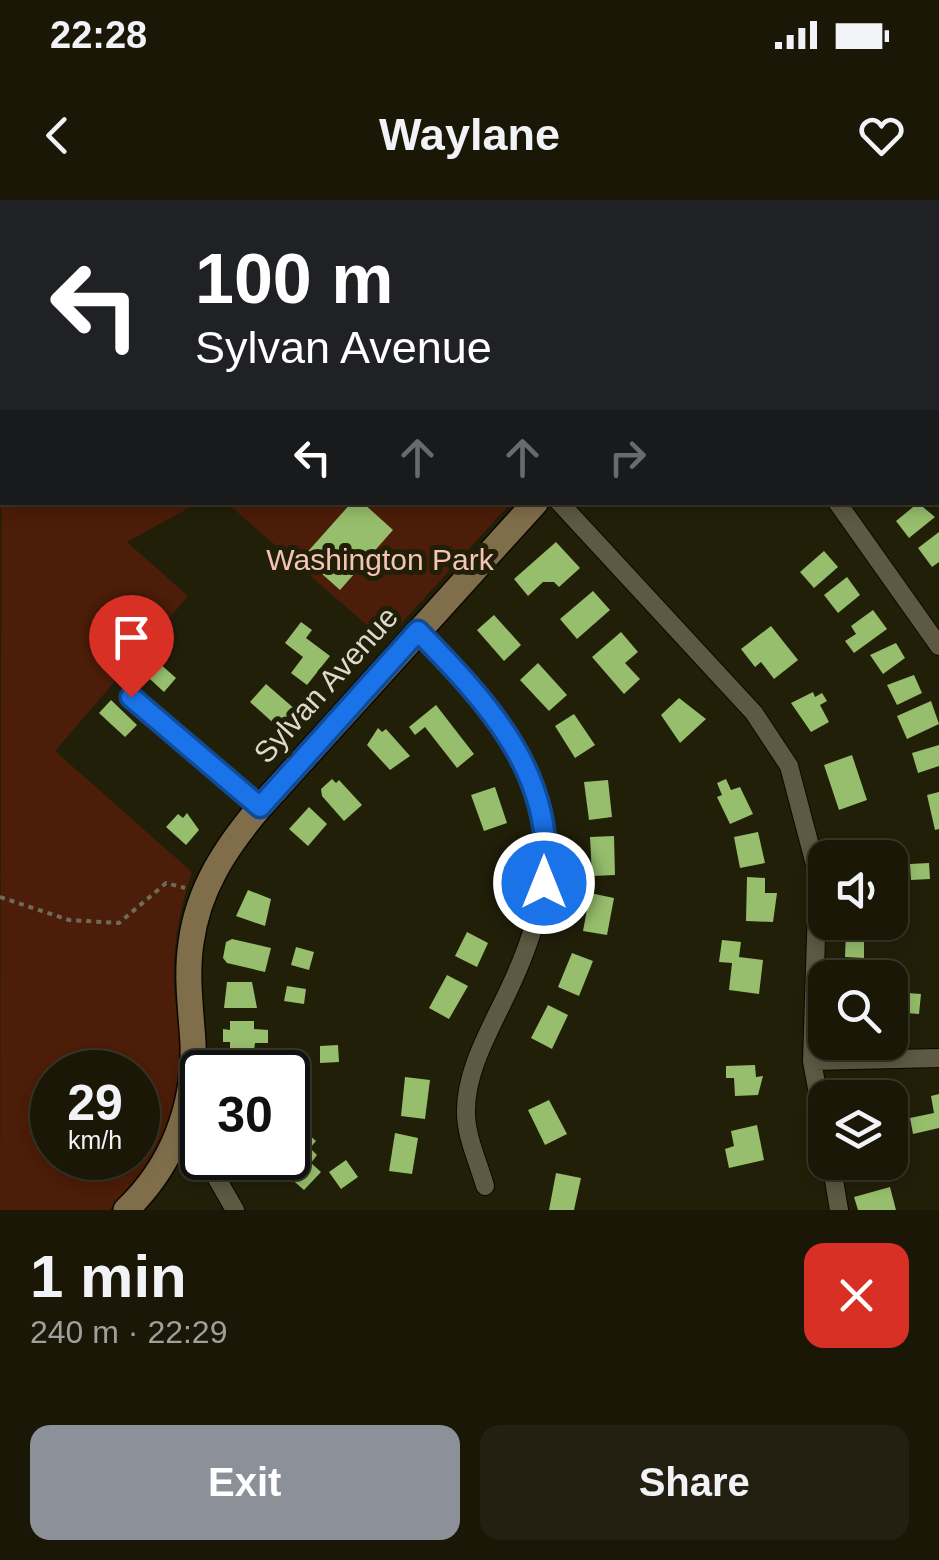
<!DOCTYPE html>
<meta charset="utf-8">
<style>
:root{--surface:#1a1707;--page:#232011;--text:#f1f3f6;--muted:#9f9f9b;--line:#383628;--accent:#8c9099}
body{margin:0;font-family:Arial,sans-serif;background:var(--page);color:var(--text);height:100vh;display:flex;flex-direction:column;font-size:38px;white-space:nowrap}
*{box-sizing:border-box;margin:0}
p{font-size:32px;color:var(--muted)}
.icon{flex:none;width:55px;height:55px;fill:none;stroke:currentColor;stroke-width:2;stroke-linecap:round;stroke-linejoin:round}
.map{position:relative;height:1010px;overflow:hidden}
.panel{display:flex;flex-direction:column;background:var(--surface);flex:1}
.panel>*{flex:none}
.top-card{position:absolute;left:0px;top:0px;width:940px;height:305px;box-shadow:0 5px 15px #0003,0 0 0 2px var(--line);background:#202124;color:#fff;overflow:hidden}
.tools{position:absolute;left:808px;top:640px;display:grid;gap:20px}
.tools a{display:grid;place-items:center;width:100px;height:100px;border-radius:20px;background:var(--surface);box-shadow:0 5px 15px #0003,0 0 0 2px var(--line);font-size:50px}
.speed{position:absolute;left:30px;top:850px;display:flex;gap:20px;font-size:50px;font-weight:700;text-align:center}
.speed>*{display:grid;place-content:center;width:130px;height:130px;border-radius:50%;background:var(--surface);box-shadow:0 5px 15px #0003,0 0 0 2px var(--line);line-height:1}
.speed small{font-size:25px;font-weight:400}
.speed .limit{border:5px solid #111;border-radius:15px;background:#fff;color:#111}
.pin{position:absolute;display:grid;place-items:center;width:85px;height:85px;color:#fff;margin:-102px -42px;border-radius:50% 50% 50% 0;rotate:-45deg;box-shadow:0 0 10px #0007}
.pin .icon{rotate:45deg}
.me{position:absolute;width:110px;margin:-55px;rotate:0deg;stroke-linejoin:round;filter:drop-shadow(0 0 8px #0008)}
.turn{display:flex;align-items:center;gap:35px;height:210px;padding:0 30px;font-size:45px}
.turn .icon{width:130px;height:130px;stroke-width:2.5}
.turn b{display:block;font-size:70px;line-height:85px}
.lanes{display:flex;align-items:center;height:95px;padding:0 30px;background:#0003;justify-content:center;gap:50px;direction:ltr}
.lanes .off{opacity:.35}
.round{display:grid;place-items:center;flex:none;width:105px;height:105px;border-radius:20px;background:var(--page)}
.headline{display:flex;align-items:center;justify-content:space-between;height:170px;padding:0 30px}
h1{font-size:60px;font-weight:800;line-height:75px}
.action{display:flex;gap:20px;margin-top:auto;padding:20px 30px}
.action a{flex:1;height:115px;border-radius:20px;background:var(--accent);color:#fff;font-size:40px;font-weight:800;line-height:115px;text-align:center}
.action a+a{background:var(--page);color:var(--text)}
.status{display:flex;justify-content:space-between;align-items:center;height:70px;padding:0 50px;background:var(--surface);direction:ltr}
.status svg{height:28px;fill:currentColor}
header{display:flex;justify-content:space-between;align-items:center;height:130px;padding:0 30px;background:var(--surface);font-size:45px;font-weight:800}
.map>svg:first-child{display:block}
</style>
<div class="status"><b>22:28</b><svg viewBox="0 0 49 12"><path d="M0 12V9h3v3zM5 12V6h3v6zM10 12V3h3v9zM15 12V0h3v12zM26 1h20v11H26zM47 4h2v5h-2z"/></svg></div>
<header><svg class="icon" aria-label="back" viewBox="0 0 24 24"><path d="M15 5l-7 7 7 7"/></svg>Waylane<svg class="icon" aria-label="heart" viewBox="0 0 24 24"><path d="M12 20l-8-8c-3-5 5-10 8-4 3-6 11-1 8 4z"/></svg></header>
<div class="map">
<svg width="939" height="1010" viewBox="0 0 939 1010">
<rect width="100%" height="100%" fill="#221f09"/>
<path fill="#4c1d08" fill-rule="evenodd" d="M384,0H788L381,2Z
M2,35V302L198,303L127,342L188,396L55,551L192,672C180,709 172,746 174,785C175,808 181,831 181,854C182,913 153,972 109,1010H0ZM52,872H138V958H52Z
M227,303H511L385,441Z"/>
<path fill="#96be6c" d="M352,302H362L393,330L340,390L303,357Z
M918,303L935,317L909,338L896,321Z
M939,332V362L932,367L918,348Z
M556,342L580,368L559,387L554,382H543L528,396L514,379Z
M824,351L838,367L814,388L800,372Z
M847,377L860,395L838,413L824,395Z
M593,391L610,410L577,439L560,419Z
M873,410L887,429L854,453L845,441L856,434L851,426Z
M494,415L521,445L504,461L477,430Z
M301,422L312,430L306,438L330,456L307,485L291,473L303,457L285,443Z
M771,426L798,460L774,479L761,462L755,467L741,449Z
M621,432L638,452L625,463L640,479L624,494L592,457Z
M896,443L905,458L883,474L870,455Z
M150,455L176,478L164,492L138,468Z
M538,463L567,495L549,511L520,480Z
M914,475L922,493L897,505L887,485Z
M266,484L296,510L280,529L250,502Z
M813,492L815,497L822,493L827,501L820,505L829,522L811,532L791,503Z
M679,498L706,519L680,543L661,515Z
M111,500L137,525L125,537L99,513Z
M931,501L939,524L907,539L897,516Z
M436,505L474,554L457,568L425,527L415,535L409,527Z
M574,514L595,545L575,558L555,526Z
M378,528L382,532L386,529L410,556L390,570L367,545Z
M939,545V566L918,573L912,553Z
M852,555L867,600L839,610L824,565Z
M332,579L336,583L339,580L362,605L344,621L322,596L321,589Z
M726,579L731,590L740,587L753,614L730,624L717,597L722,595L717,583Z
M608,580L612,617L589,620L584,582Z
M495,587L507,623L484,631L471,595Z
M939,592V629L935,630L927,595Z
M309,607L327,624L308,646L289,629Z
M187,613L199,630L186,645L166,627L178,614L183,618Z
M758,632L765,663L740,668L734,637Z
M614,636L615,675L592,676L590,637Z
M869,639L871,658H841L843,642Z
M929,663L930,679L911,680L910,664Z
M747,677L765,678V693H777L773,722L746,721Z
M248,690L271,699L265,726L236,716Z
M590,693L614,698L607,735L583,731Z
M841,722H873L872,742H864V758L845,757L846,731L840,730Z
M467,732L488,743L477,767L455,756Z
M232,739L271,748L265,772L227,763L223,758L226,742Z
M722,740L741,742L739,757L763,760L759,794L729,790L732,763L719,762Z
M296,747L314,752L309,770L291,765Z
M572,753L593,761L579,796L558,787Z
M845,766L872,769L873,778H836L837,768Z
M447,775L468,786L449,819L429,808Z
M227,782H252L257,808H224Z
M287,786L306,789L304,804L284,801Z
M907,793L921,794L919,814L906,813Z
M548,805L568,815L552,849L531,838Z
M230,821H254V829L268,830V843H255L254,850L230,849V842H223V829L230,830Z
M338,845L339,862L320,863V846Z
M280,862L281,872H231L230,865Z
M755,865L756,877L763,876L758,895L735,896L734,878H726V866Z
M405,877L430,880L425,919L401,916Z
M939,894V928L913,934L910,918L934,913L931,896Z
M549,900L567,934L545,945L528,910Z
M757,925L764,960L729,968L725,949L734,946L731,931Z
M301,928L316,941L310,948L317,955L311,963L321,972L304,990L272,962L288,958V943Z
M395,933L418,938L412,974L389,971Z
M346,960L358,977L341,989L329,972Z
M556,973L581,978L574,1010H549Z
M890,987L896,1010H858L854,997Z"/>
<g fill="none" stroke-linecap="round" stroke-linejoin="round">
<defs>
<path id="street" d="M938,133L939,134
M938,175L939,173
M559,302L754,513L789,566L818,676L812,861L825,933
M837,302L939,446
M418,431C531,547 586,624 511,785C493,825 465,869 466,913C466,937 479,964 485,986
M131,497L260,607
M812,861L939,858
M183,920L202,953
M205,958L235,1010
M831,962L839,1010"/>
<path id="secondary" d="M811,2L813,0
M126,1010C172,966 195,907 193,843C191,810 186,776 191,743C198,689 226,647 260,607L536,302"/>
</defs>
<use href="#street" stroke="#0c0800" stroke-width="20"/>
<use href="#secondary" stroke="#0c0800" stroke-width="28"/>
<path stroke="#6e6c59" stroke-width="4" stroke-dasharray="5 5" stroke-linecap="butt" d="M0,697L69,720L119,723L166,683L185,688"/>
<use href="#street" stroke="#5d5942" stroke-width="18"/>
<use href="#secondary" stroke="#806e4b" stroke-width="25"/>
</g>
<g fill="none" stroke-linecap="round" stroke-linejoin="round">
<defs>
<path id="route" d="M131,497L260,607L418,431C487,502 558,576 544,683"/>
</defs>
<use href="#route" stroke="#114b97" stroke-width="25"/>
<use href="#route" stroke="#1a73e8" stroke-width="18"/>
</g>
<g text-anchor="middle" stroke-width="10" stroke-linejoin="round" paint-order="stroke">
<g font-size="30" fill="#f4c5b4" stroke="#221f09">
<text x="380" y="370">Washington Park</text>
</g>
<g font-size="30" fill="#dddbce" stroke="#221f09">
<text transform="translate(326 485) rotate(-48)" y="10">Sylvan Avenue</text>
</g>
</g>
</svg>
<div class="tools">
<a><svg class="icon" aria-label="sound" viewBox="0 0 24 24"><path d="M4 9h4l5-4v14l-5-4H4zM17 9q2 3 0 6"/></svg></a>
<a><svg class="icon" aria-label="search" viewBox="0 0 24 24"><circle cx="10" cy="10" r="6"/><path d="M15 15l6 6"/></svg></a>
<a><svg class="icon" aria-label="layers" viewBox="0 0 24 24"><path d="M12 4l9 5-9 5-9-5zM3 14l9 5 9-5"/></svg></a>
</div>
<div class="speed"><div>29<small>km/h</small></div><div class="limit">30</div></div>
<div class="pin" style="left:131px;top:497px;background:#d93025"><svg class="icon" aria-label="arrive" viewBox="0 0 24 24"><path d="M6 21V4h12l-3 4 3 4H6"/></svg></div>
<svg class="me" style="left:544px;top:683px" viewBox="-20 -20 40 40"><circle r="17" fill="#1a73e8" stroke="#fff" stroke-width="3"/><path d="M0-11L8 9 0 5-8 9z" fill="#fff"/></svg>
<div class="top-card">
<div class="turn"><svg class="icon" aria-label="left" viewBox="0 0 24 24"><path d="M17 20v-9H6M10 6l-5 5 5 5"/></svg><div><b>100 m</b>Sylvan Avenue</div></div>
<div class="lanes"><svg class="icon" aria-label="left" viewBox="0 0 24 24"><path d="M17 20v-9H6M10 6l-5 5 5 5"/></svg><svg class="icon off" aria-label="ahead" viewBox="0 0 24 24"><path d="M12 20V5M6 11l6-6 6 6"/></svg><svg class="icon off" aria-label="ahead" viewBox="0 0 24 24"><path d="M12 20V5M6 11l6-6 6 6"/></svg><svg class="icon off" aria-label="right" viewBox="0 0 24 24"><path d="M7 20v-9h11M14 6l5 5-5 5"/></svg></div>
</div>
</div>
<section class="panel">
<div class="headline"><div><h1>1 min</h1><p>240 m · 22:29</p></div><a class="round" style="background:#d93025;color:#fff"><svg class="icon" aria-label="close" viewBox="0 0 24 24"><path d="M6 6l12 12M18 6L6 18"/></svg></a></div>
<div class="action"><a>Exit</a><a>Share</a></div>
</section>
